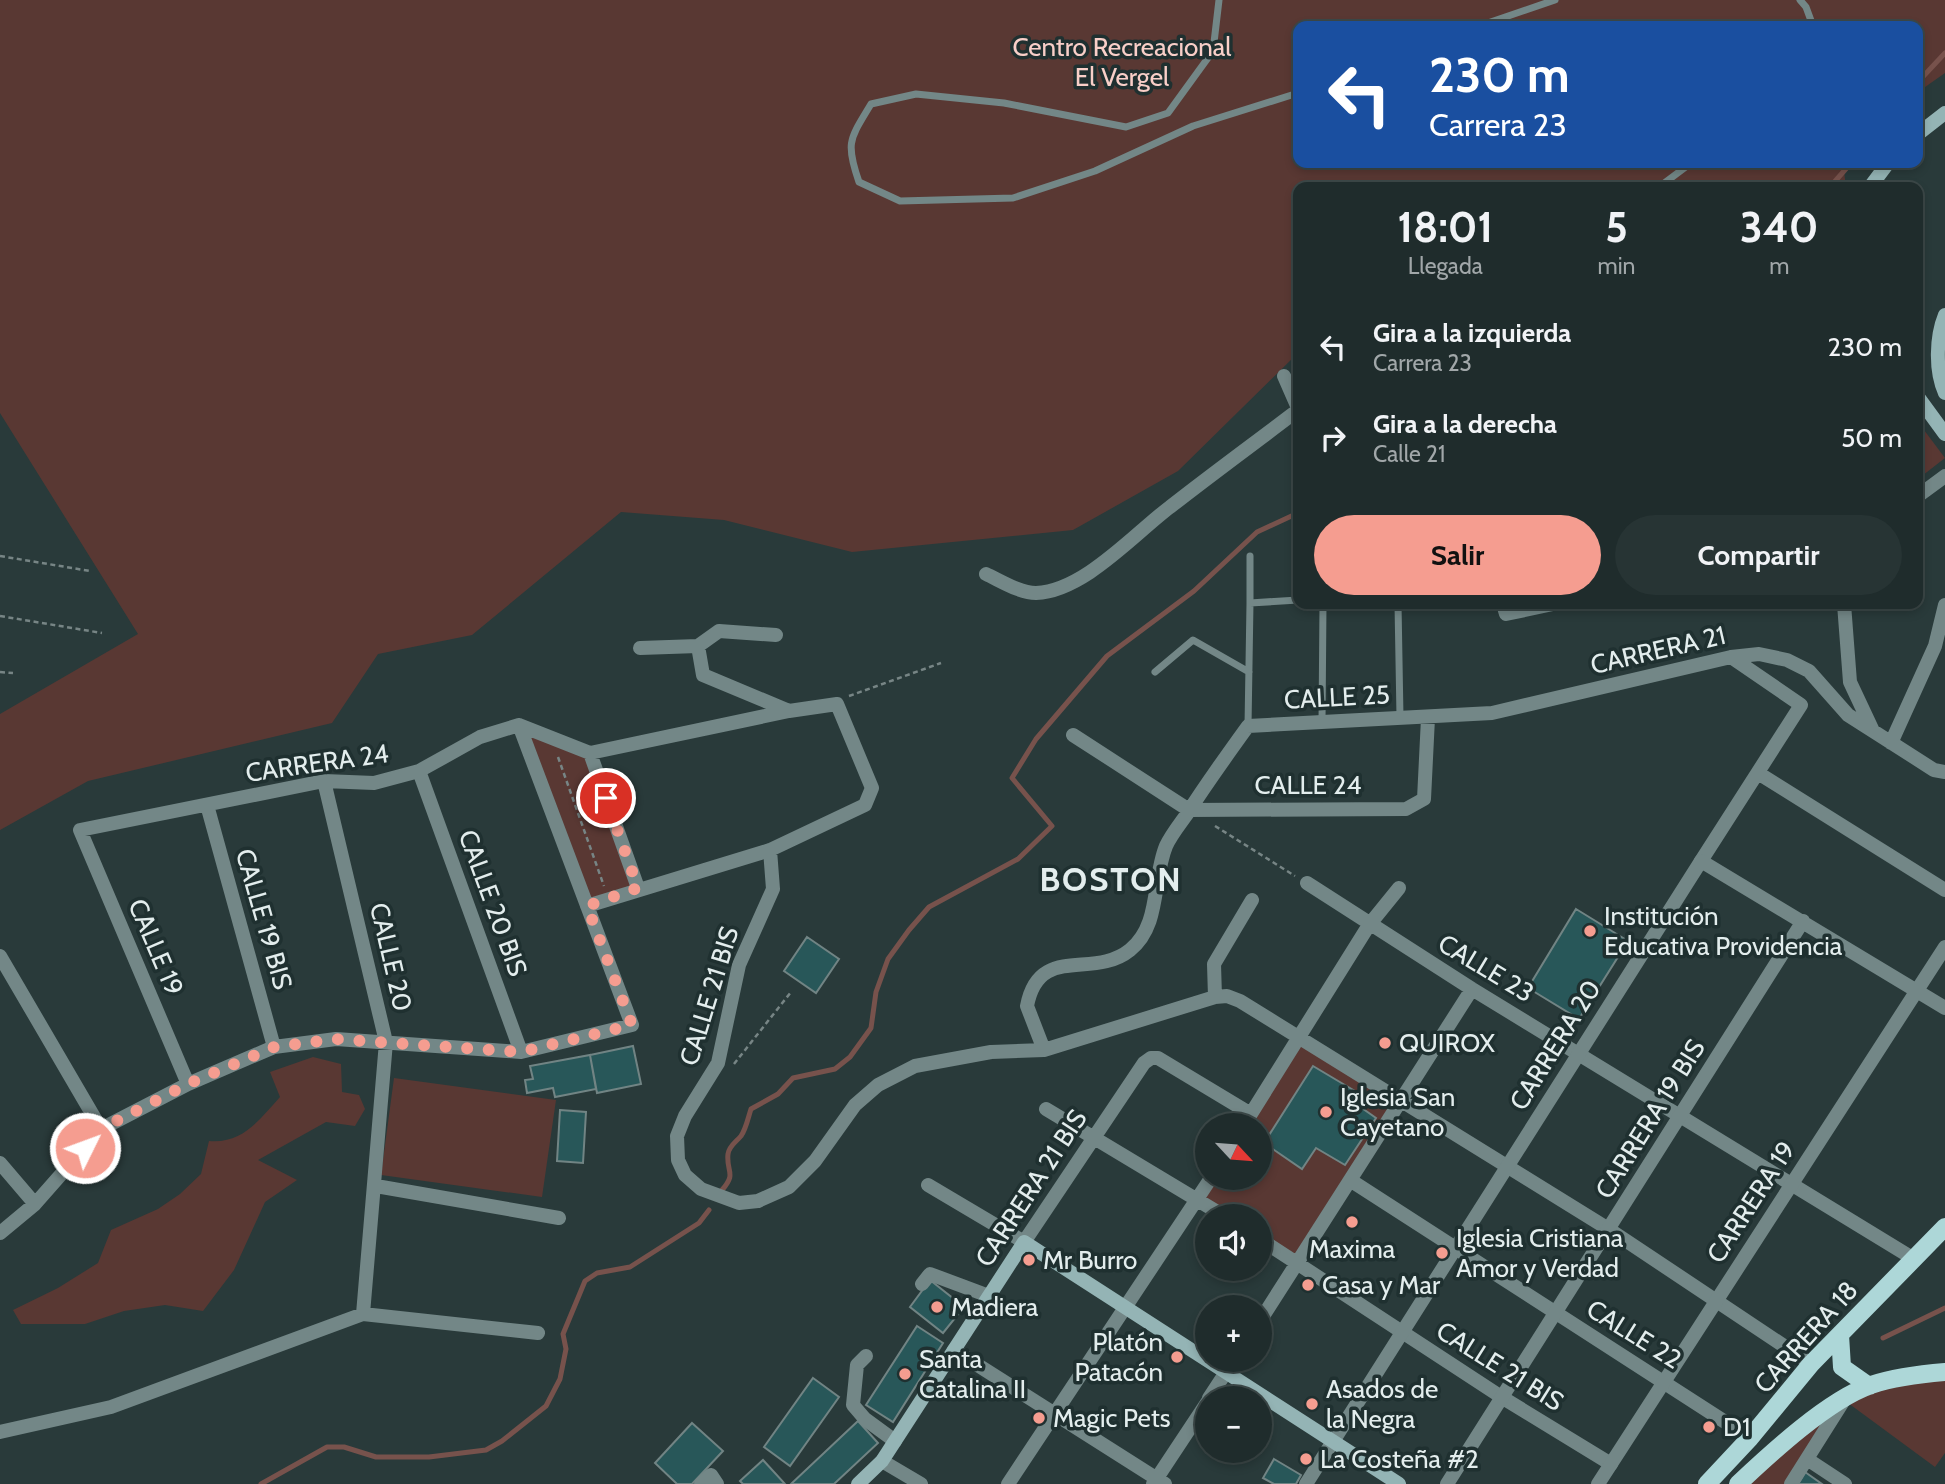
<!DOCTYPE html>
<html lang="es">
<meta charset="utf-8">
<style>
:root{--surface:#1f2c2c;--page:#273434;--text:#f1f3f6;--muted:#a1a7a9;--line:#3c4848;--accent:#f59d90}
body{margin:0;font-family:Cabin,sans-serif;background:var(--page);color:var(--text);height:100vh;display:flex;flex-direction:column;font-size:26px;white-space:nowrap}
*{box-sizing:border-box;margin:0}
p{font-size:23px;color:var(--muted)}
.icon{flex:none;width:38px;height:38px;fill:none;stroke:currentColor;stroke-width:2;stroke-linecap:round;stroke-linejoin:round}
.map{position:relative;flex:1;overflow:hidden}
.side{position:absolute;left:1293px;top:182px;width:630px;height:427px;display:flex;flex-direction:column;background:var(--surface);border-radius:14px;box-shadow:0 4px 10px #0003,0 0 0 2px var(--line)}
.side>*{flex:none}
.hud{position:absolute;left:1293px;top:21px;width:630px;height:147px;border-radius:14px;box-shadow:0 4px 10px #0003,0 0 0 2px var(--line);background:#1a4fa0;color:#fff;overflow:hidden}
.needle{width:46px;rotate:116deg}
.controls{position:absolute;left:1195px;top:1113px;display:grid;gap:14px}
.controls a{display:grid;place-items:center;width:77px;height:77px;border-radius:50%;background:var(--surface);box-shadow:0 4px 10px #0003,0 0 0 2px var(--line);font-size:35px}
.pin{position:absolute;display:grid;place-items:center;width:60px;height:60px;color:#fff;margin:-30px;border:4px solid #fff;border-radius:50%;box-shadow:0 2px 7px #0007}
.me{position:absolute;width:77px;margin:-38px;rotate:48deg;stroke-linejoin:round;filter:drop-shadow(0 0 5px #0008)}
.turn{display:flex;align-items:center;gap:24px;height:147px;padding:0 21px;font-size:32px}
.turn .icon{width:91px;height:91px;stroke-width:2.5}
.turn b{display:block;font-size:49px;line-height:60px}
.eta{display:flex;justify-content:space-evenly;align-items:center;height:119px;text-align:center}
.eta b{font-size:42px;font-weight:700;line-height:49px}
.action{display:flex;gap:14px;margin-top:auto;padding:14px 21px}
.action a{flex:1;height:80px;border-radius:42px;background:var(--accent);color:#111;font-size:28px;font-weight:700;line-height:80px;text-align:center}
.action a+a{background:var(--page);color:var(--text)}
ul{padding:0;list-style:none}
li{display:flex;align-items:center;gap:21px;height:91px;padding:0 21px}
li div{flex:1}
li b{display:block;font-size:26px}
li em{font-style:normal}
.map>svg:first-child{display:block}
</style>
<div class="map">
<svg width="1945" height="1484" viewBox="0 0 1945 1484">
<rect width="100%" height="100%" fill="#293a3a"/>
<path fill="#593833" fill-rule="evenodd" d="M0,0H1945V73L1918,92V26H1298V163H1843L1846,187H1298V353L1178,471L1073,530L852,552L724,520L621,512L472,635L378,654L332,723L88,781L0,830V714L138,634L0,413Z
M1918,422L1945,458L1918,479Z
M519,725L590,753L638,888L587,906Z
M1302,1037L1402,1100L1298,1263L1260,1239V1216H1224L1197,1199L1211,1178H1260V1125H1244ZM1314,1066L1364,1097L1359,1106L1376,1118L1345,1165L1316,1148L1302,1168L1264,1143Z
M313,1057L341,1064L342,1092L359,1095L365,1109L355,1126L326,1122L258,1160L297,1180L265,1202L234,1270L203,1311L165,1305L124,1311L85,1324H21L13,1310L58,1288L98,1263L111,1230L158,1209L180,1194L201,1174L209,1141C243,1144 259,1120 280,1097L270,1072Z
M394,1078L556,1100L542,1197L381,1175Z
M1945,1372V1453L1935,1467L1844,1400L1791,1484H1738L1844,1400Z"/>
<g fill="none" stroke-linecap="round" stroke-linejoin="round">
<path stroke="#77524c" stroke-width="5" d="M1918,82L1945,53
M1830,187L1851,163
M722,1190C737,1173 726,1172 728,1154C729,1146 736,1142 741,1136C746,1129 748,1118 751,1109L778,1094L793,1078L835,1069L850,1057L871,1028L876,992L888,959L909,930L929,907L1018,859L1052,826L1012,778L1036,739L1107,656L1194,591L1257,532L1298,513
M1883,1338L1945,1308
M261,1484L327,1447H344L376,1457H429L486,1450L502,1441L546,1406L560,1379L566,1349L563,1334L585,1281L597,1273L630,1267L699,1223L709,1210"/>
</g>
<path fill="#285759" stroke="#718484" stroke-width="2" d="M1576,909L1628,941L1579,1019L1528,988Z
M807,937L839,959L816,993L784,971Z
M633,1046L641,1084L597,1093L590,1055Z
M590,1055L596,1089L555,1097L553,1088L527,1093L525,1080L533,1079L530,1066Z
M1313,1066L1365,1097L1359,1106L1376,1118L1345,1165L1316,1148L1302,1169L1264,1143Z
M560,1110L586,1112L583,1163L557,1161Z
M930,1280L964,1307L943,1333L910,1307Z
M917,1326L943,1343L893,1422L866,1405Z
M813,1378L839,1397L790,1466L764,1447Z
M858,1421L878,1443L834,1484H791Z
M692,1423L723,1451L692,1484H677L655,1463Z
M1274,1459L1301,1475L1296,1484H1274L1263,1478Z
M763,1460L785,1484H743L740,1481Z
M1805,1472L1822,1484H1798Z"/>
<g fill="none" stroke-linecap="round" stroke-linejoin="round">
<path stroke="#778585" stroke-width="2.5" stroke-dasharray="5 3.5" stroke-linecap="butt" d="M0,556L90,571
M0,616L102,633
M0,672L13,673
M849,696L941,663
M558,757L604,886
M1215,826L1295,876
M734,1064L791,992"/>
<path stroke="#738787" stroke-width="7" d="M1219,0L1213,51L1168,113L1126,127L1004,103L916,94L871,104C850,139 845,142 859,182L900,201L1013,198L1095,171L1193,126L1298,93
M1800,0L1806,7L1813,26
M1479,26L1555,0
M1659,187L1691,163
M1250,556V603L1298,600
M1398,604L1400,717
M1155,672L1193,640L1249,672
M1322,722L1323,604
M1248,726L1250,603"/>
<path stroke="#738787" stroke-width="14" d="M1284,376L1298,408
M1918,496L1945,476
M986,574C1001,581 1020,593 1036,593C1084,591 1134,534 1170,507C1212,474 1256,442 1298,410
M1503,604L1506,614L1553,604
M1844,604L1850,682L1873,731
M776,635L719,631L698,646L703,675L789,711
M640,648L698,646
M1073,735L1189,810
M1891,743L1935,646L1945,605
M590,753L638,888
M419,771L521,1052
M1758,773L1945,890
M324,781L386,1042L363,1314
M207,805L274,1047
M1189,810L1406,809L1424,799L1428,718
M770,850L773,889L739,965L718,1063L685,1116L677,1136L678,1160L685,1175L701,1189L739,1203L758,1201L789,1187L815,1161L855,1105L878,1085L915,1066L991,1052L1044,1050L1027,1006C1039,943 1093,980 1130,950C1161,925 1152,880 1166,846C1171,835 1180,824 1187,814C1206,784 1227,755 1248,726L1492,713L1731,657L1759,654L1787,660L1809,671L1848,715L1934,770L1945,772
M1701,861L1801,705L1731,657
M1307,883L1472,989L1914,1259
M0,956L101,1129
M1215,997L1214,964L1252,900
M1044,1050L1215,997L1227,996L1240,1001L1610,1230L1811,1364
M188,1084L80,830L324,781L374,783L419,771L480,737L519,725L590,753L789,711L837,704L872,788L865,805L770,850L587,906
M1046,1109L1224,1216
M1244,1125L1369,925L1399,888
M0,1163L35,1204
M1350,1180L1750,1438
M928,1185L1024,1242L1144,1063L1151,1058H1158L1251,1114
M376,1186L559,1218
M0,1233L35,1204L101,1129L188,1084L274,1047L336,1039L521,1052L632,1025L519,725
M1260,1239L1503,1398L1611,1464
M922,1284L930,1274L989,1296
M1260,1321L1472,989
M954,1350L1165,1484
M866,1356L857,1365L853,1405L865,1419L895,1441
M1209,1398L1234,1360
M0,1432L111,1407L363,1314L538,1333
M1807,1459L1845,1484
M882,1461L921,1484
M701,1484L711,1475L717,1484
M1008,1484L1211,1178
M1153,1484L1208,1401
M1791,1484L1844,1400"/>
<path stroke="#738787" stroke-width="14" d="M1306,1484L1701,861L1945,1008
M1447,1484L1803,921
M1598,1484L1945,947"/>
<path stroke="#94b4b5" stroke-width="14" d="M1918,134L1945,113
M1870,187L1888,163
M1945,315C1936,337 1935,371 1945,393
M1918,397L1945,434
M858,1484L882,1461L1024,1242L1399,1484"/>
<path stroke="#add7d8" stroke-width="18" d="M1840,1335L1842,1367L1869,1386
M1707,1484L1750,1438L1811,1364L1945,1227
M1738,1484C1771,1453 1828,1400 1871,1385C1895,1377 1920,1374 1945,1372"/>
</g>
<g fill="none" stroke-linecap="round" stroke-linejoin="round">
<path stroke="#f59d90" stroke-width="12" stroke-dasharray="0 21.6" d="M85,1148L101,1129L188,1084L274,1047L336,1039L521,1052L632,1025L587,906L638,888L606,798"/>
</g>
<g fill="#f59d90" stroke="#1f3030" stroke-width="2.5">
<circle cx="1590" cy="931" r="7"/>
<circle cx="1385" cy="1043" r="7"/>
<circle cx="1326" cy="1112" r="7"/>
<circle cx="1352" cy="1222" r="7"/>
<circle cx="1442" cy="1253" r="7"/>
<circle cx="1029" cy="1260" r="7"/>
<circle cx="1308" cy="1285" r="7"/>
<circle cx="937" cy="1307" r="7"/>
<circle cx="1177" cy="1357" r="7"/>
<circle cx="905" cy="1374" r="7"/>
<circle cx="1312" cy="1404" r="7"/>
<circle cx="1039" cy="1418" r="7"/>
<circle cx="1709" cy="1427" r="7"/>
<circle cx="1306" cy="1459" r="7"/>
</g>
<g text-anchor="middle" stroke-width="7" stroke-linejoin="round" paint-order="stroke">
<g font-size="26" fill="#f9cfc8" stroke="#1f3030">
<text x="1122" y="56">Centro Recreacional<tspan x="1122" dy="30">El Vergel</tspan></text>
</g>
<g font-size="26" fill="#e3eded" stroke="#1f3030">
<text transform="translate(1658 650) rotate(-13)" y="9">CARRERA 21</text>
<text transform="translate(1337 697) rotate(-3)" y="9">CALLE 25</text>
<text transform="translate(317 763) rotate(-8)" y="9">CARRERA 24</text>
<text x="1308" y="794">CALLE 24</text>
<text transform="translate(493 903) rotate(70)" y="9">CALLE 20 BIS</text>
<text transform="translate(264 919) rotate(74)" y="9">CALLE 19 BIS</text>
<text transform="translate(156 947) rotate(67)" y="9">CALLE 19</text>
<text transform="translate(391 957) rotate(77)" y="9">CALLE 20</text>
<text transform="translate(1486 968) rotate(31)" y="9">CALLE 23</text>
<text transform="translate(709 996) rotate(-73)" y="9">CALLE 21 BIS</text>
<text transform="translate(1555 1045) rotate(-58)" y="9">CARRERA 20</text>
<text transform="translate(1650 1119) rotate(-58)" y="9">CARRERA 19 BIS</text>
<text transform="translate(1031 1188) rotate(-57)" y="9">CARRERA 21 BIS</text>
<text transform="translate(1751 1202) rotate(-57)" y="9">CARRERA 19</text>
<text transform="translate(1634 1334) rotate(32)" y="9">CALLE 22</text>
<text transform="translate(1806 1337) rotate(-48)" y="9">CARRERA 18</text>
<text transform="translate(1500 1366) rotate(32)" y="9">CALLE 21 BIS</text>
</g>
<g font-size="26" fill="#e3eded" stroke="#1f3030" text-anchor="start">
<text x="1604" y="925">Institución<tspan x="1604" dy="30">Educativa Providencia</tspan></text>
<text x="1399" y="1052">QUIROX</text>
<text x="1340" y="1106">Iglesia San<tspan x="1340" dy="30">Cayetano</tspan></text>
<text x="1456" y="1247">Iglesia Cristiana<tspan x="1456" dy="30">Amor y Verdad</tspan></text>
<text x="1352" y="1258" text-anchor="middle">Maxima</text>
<text x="1043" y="1269">Mr Burro</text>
<text x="1322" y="1294">Casa y Mar</text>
<text x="951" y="1316">Madiera</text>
<text x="1163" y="1351" text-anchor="end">Platón<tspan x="1163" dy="30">Patacón</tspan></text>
<text x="919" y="1368">Santa<tspan x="919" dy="30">Catalina II</tspan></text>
<text x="1326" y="1398">Asados de<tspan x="1326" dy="30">la Negra</tspan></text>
<text x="1053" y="1427">Magic Pets</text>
<text x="1723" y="1436">D1</text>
<text x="1320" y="1468">La Costeña #2</text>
</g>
<g font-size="33" font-weight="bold" letter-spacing="2" fill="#e3eded" stroke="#1f3030">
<text x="1111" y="891">BOSTON</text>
</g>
</g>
</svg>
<div class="controls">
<a><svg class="needle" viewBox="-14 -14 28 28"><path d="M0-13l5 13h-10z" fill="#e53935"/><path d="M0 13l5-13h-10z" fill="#a1a7a9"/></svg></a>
<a><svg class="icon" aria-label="sound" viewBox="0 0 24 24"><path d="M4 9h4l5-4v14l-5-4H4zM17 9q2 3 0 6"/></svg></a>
<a>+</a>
<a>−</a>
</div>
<div class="pin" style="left:606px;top:798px;background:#d93025"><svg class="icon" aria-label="arrive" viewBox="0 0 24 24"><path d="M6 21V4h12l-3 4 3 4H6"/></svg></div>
<svg class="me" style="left:85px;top:1148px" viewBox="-20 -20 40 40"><circle r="17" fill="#f59d90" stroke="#fff" stroke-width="3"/><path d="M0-11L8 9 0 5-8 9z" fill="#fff"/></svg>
<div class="hud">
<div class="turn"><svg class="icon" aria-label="left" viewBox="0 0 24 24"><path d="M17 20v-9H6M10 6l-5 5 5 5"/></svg><div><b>230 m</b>Carrera 23</div></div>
</div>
<section class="side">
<div class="eta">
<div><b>18:01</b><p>Llegada</p></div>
<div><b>5</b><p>min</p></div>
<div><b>340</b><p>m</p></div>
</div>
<ul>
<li><svg class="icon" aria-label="left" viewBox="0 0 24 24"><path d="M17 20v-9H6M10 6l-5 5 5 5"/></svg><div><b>Gira a la izquierda</b><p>Carrera 23</p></div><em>230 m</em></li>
<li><svg class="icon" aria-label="right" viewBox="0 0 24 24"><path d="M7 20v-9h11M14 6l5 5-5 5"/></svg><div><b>Gira a la derecha</b><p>Calle 21</p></div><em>50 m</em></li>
</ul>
<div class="action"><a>Salir</a><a>Compartir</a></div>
</section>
</div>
